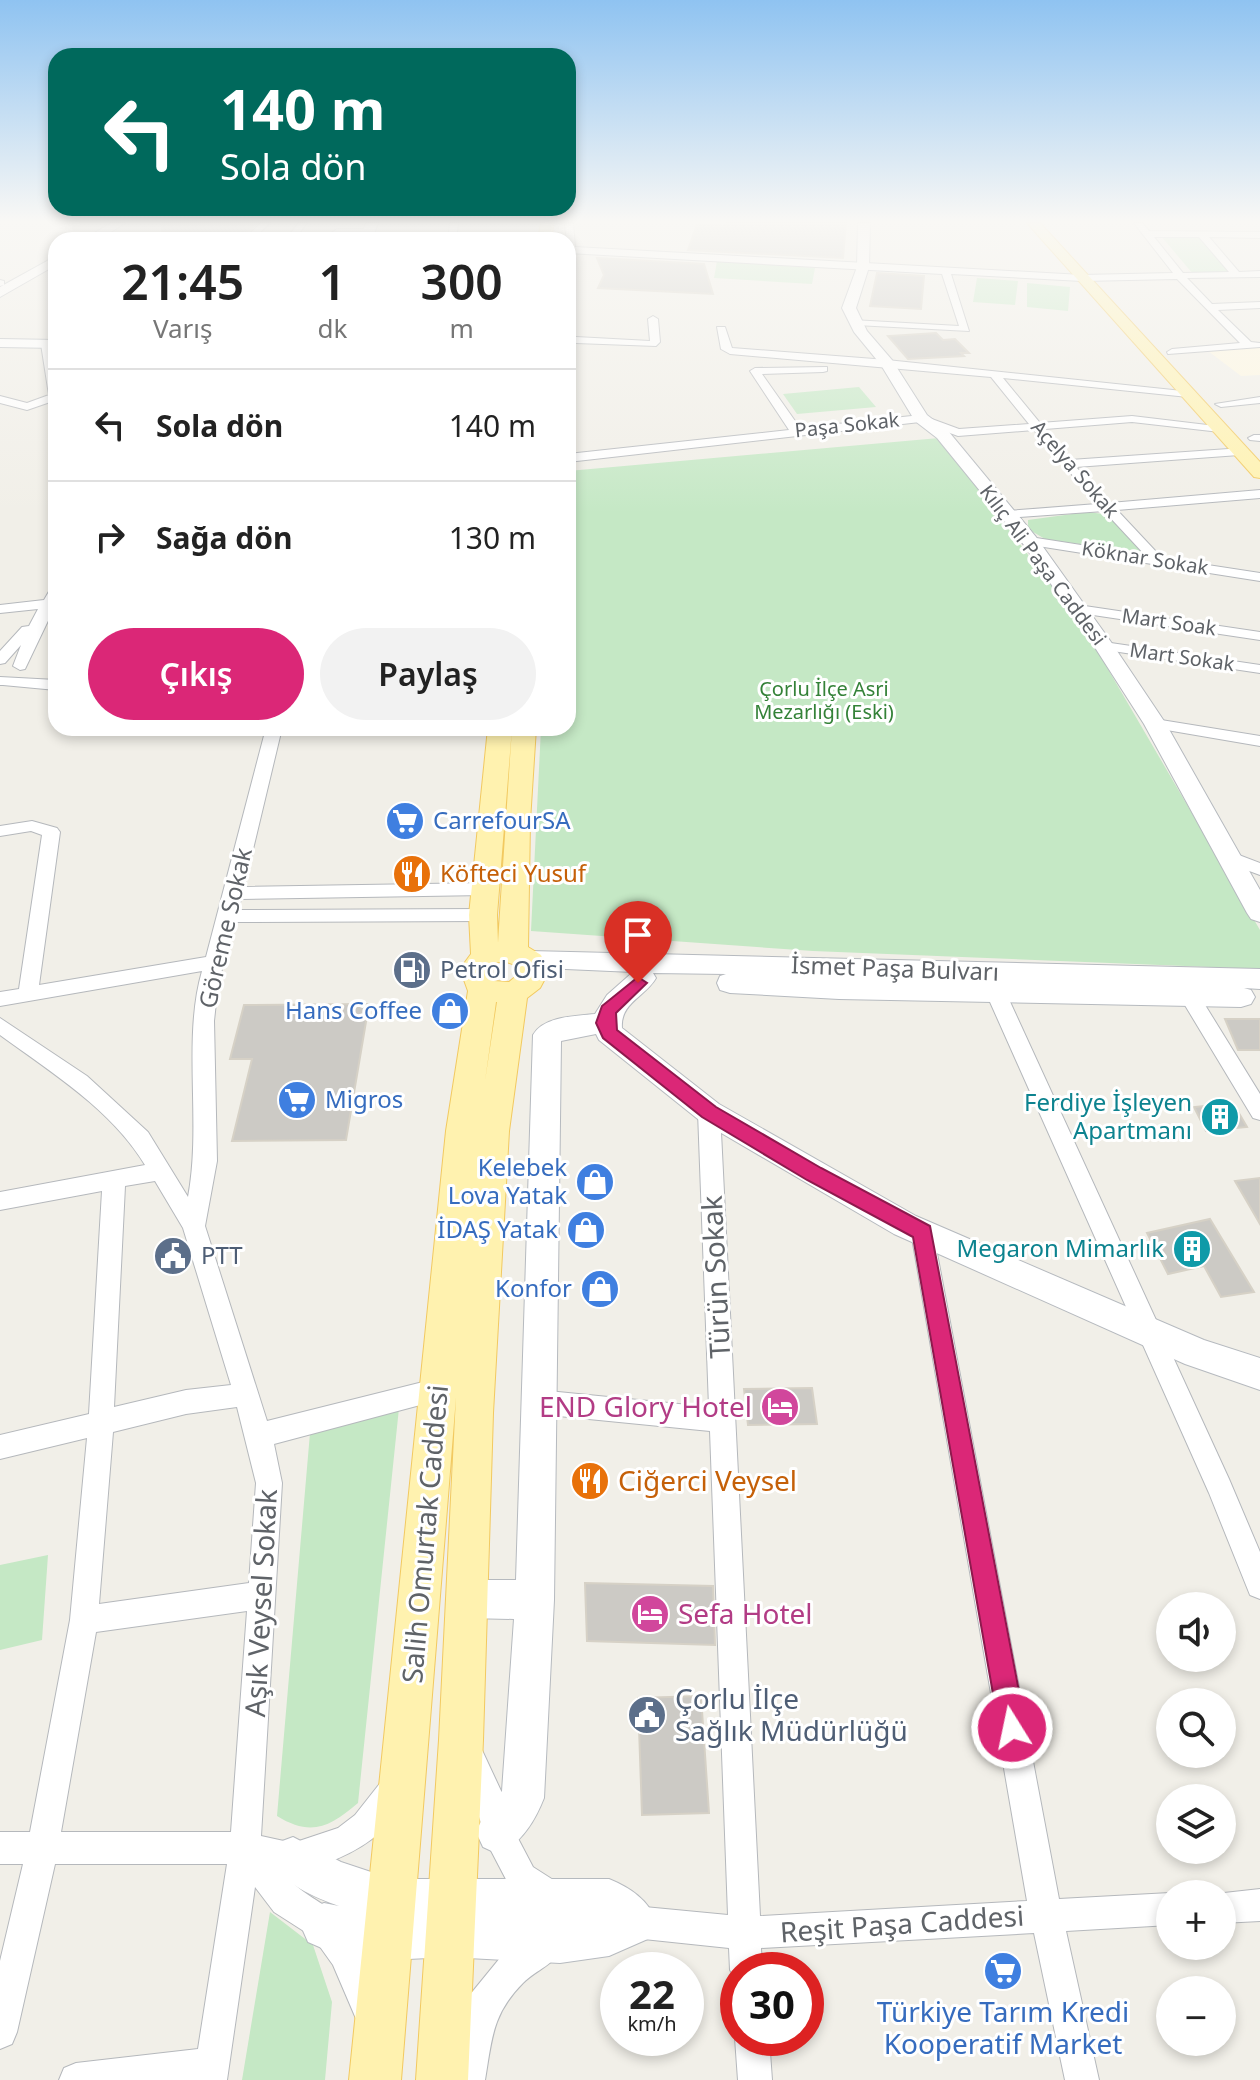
<!DOCTYPE html>
<html lang="tr">
<meta charset="utf-8">
<style>
:root{--surface:#fff;--page:#f2f2f2;--text:#222;--muted:#767676;--line:#e0e0e0;--accent:#db2777}
body{margin:0;font-family:"Noto Sans",sans-serif;background:var(--page);color:var(--text);height:100vh;display:flex;flex-direction:column;font-size:30px;white-space:nowrap}
*{box-sizing:border-box;margin:0}
p{font-size:26px;color:var(--muted)}
.icon{flex:none;width:44px;height:44px;fill:none;stroke:currentColor;stroke-width:2;stroke-linecap:round;stroke-linejoin:round}
.map{position:relative;flex:1;overflow:hidden}
.details{position:absolute;left:48px;top:232px;width:528px;height:504px;display:flex;flex-direction:column;background:var(--surface);border-radius:24px;box-shadow:0 4px 12px #0003}
.details>*{flex:none}
.banner{position:absolute;left:48px;top:48px;width:528px;height:168px;border-radius:24px;box-shadow:0 4px 12px #0003;background:#00695c;color:#fff;overflow:hidden}
.controls{position:absolute;left:1156px;top:1592px;display:grid;gap:16px}
.controls a{display:grid;place-items:center;width:80px;height:80px;border-radius:50%;background:var(--surface);box-shadow:0 4px 12px #0003;font-size:40px}
.speed{position:absolute;left:600px;top:1952px;display:flex;gap:16px;font-size:40px;font-weight:700;text-align:center}
.speed>*{display:grid;place-content:center;width:104px;height:104px;border-radius:50%;background:var(--surface);box-shadow:0 4px 12px #0003;line-height:1}
.speed small{font-size:20px;font-weight:400}
.speed .limit{border:12px solid #d22;background:#fff;color:#111}
.pin{position:absolute;display:grid;place-items:center;width:68px;height:68px;color:#fff;margin:-82px -34px;border-radius:50% 50% 50% 0;rotate:-45deg;box-shadow:0 0 8px #0007}
.pin .icon{rotate:45deg}
.me{position:absolute;width:88px;margin:-44px;rotate:350deg;stroke-linejoin:round;filter:drop-shadow(0 0 6px #0008)}
.turn{display:flex;align-items:center;gap:28px;height:168px;padding:0 40px;font-size:36px}
.turn .icon{width:104px;height:104px;stroke-width:2.5}
.turn b{display:block;font-size:56px;line-height:68px}
.eta{display:flex;justify-content:space-evenly;align-items:center;height:136px;text-align:center}
.eta b{font-size:48px;font-weight:600;line-height:56px}
.action{display:flex;gap:16px;margin-top:auto;padding:16px 40px}
.action a{flex:1;height:92px;border-radius:48px;background:var(--accent);color:#fff;font-size:32px;font-weight:600;line-height:92px;text-align:center}
.action a+a{background:var(--page);color:var(--text)}
ul{padding:0;list-style:none}
li{display:flex;align-items:center;gap:24px;height:112px;padding:0 40px;border-top:2px solid var(--line)}
li div{flex:1}
li b{display:block;font-size:30px}
li em{font-style:normal}
.map>svg:first-child{display:block}
</style>
<div class="map">
<svg width="1260" height="2080" viewBox="0 0 1260 2080">
<rect width="100%" height="100%" fill="#f1efe8"/>
<path fill="#fef7e0" d="M1260,347V375L1241,376L1208,351Z"/>
<path fill="#c5e8c5" d="M1161,236H1197L1230,274H1193Z
M717,261L815,268L812,284L714,278Z
M977,278L1018,281L1015,305L973,302Z
M1027,283L1070,287L1068,311L1027,307Z
M859,387L876,407L797,414L783,394Z
M939,438L1084,628L1260,930V969L813,951L531,931L541,728H568V471Z
M1087,512L1112,515L1144,548L1141,553L1045,539L1028,529V520Z
M399,1408L358,1803C330,1827 311,1837 277,1816L310,1433Z
M48,1555L42,1640L0,1650V1565Z
M270,1912L313,1945L332,2002L325,2080H242Z"/>
<path fill="#cccac5" stroke="#d6d1c6" stroke-width="2" d="M162,223H257L246,233L227,237L222,234L162,232Z
M726,223H846L843,258L688,250L697,224L725,226Z
M597,258L704,264L713,294L598,288L604,275Z
M877,273L924,276L921,309L870,306Z
M936,333L943,340L955,339L969,353H961L964,356L908,359L888,336Z
M369,1004L346,1140L232,1141L252,1059H230L244,1005Z
M1225,1019H1260V1050H1238Z
M1233,1103L1247,1127L1206,1131L1194,1107Z
M1260,1178V1224L1235,1181Z
M1210,1219L1254,1292L1221,1297L1204,1266L1168,1274L1147,1233Z
M812,1388L817,1424L748,1425L744,1389Z
M585,1583L713,1586L715,1645L587,1641Z
M701,1696L709,1813L642,1815L638,1698Z"/>
<g fill="none" stroke-linecap="round" stroke-linejoin="round">
<defs>
<path id="street" d="M261,223H270L252,240H243Z
M299,223H307L294,240H285Z
M450,223H458L456,240H448Z
M565,223H573L575,247L1082,275L1173,273L1134,223H1142L1149,231L1260,232V238L1209,237L1239,272L1260,271V277L1187,278L1212,304L1260,302V308L1218,310L1251,342L1260,343V347L1168,354L1167,352L1172,349L1240,343L1177,279L1082,281L951,274L969,331L856,325L851,322L852,320L959,326L942,274L568,253ZM1154,237H1199L1229,272L1183,273Z
M337,229H369L373,232L339,235L331,240H321Z
M96,233L222,237L226,240L93,238Z
M0,280L4,281V285L0,286Z
M653,316L658,319L660,342L656,346L576,343L571,340L576,337L650,341L648,319Z
M717,327H725L732,348L887,360L1192,392L1193,394L1188,397L1003,378L1040,423L1132,416L1224,427L1226,429L1220,432L1132,422L1045,429L1070,460L1243,448L1245,451L1239,455L1076,467L1110,503L1260,490V498L1117,510L1162,558L1260,573V581L1025,544V538L1030,537L1145,555L1104,511L1004,518L1002,515L1008,511L1097,504L1034,430L958,436L920,422L568,462V454L789,430L750,371L755,368L827,367V371L823,372L762,374L800,428L921,415L959,429L1029,424L991,377L730,354L721,349Z
M46,341L51,344L56,371V400L27,410L0,403V396L27,403L49,395L41,344Z
M1260,397V403L1221,407L1215,404Z
M1254,435H1260V441L1250,440L1248,438Z
M56,587V604L25,669L20,670L13,666L21,645L5,663L0,664V651L22,627L29,626L38,609L0,613V605L44,600L51,588Z
M1078,605L1260,632V640L1073,612V606Z
M1104,642L1260,665V673L1099,649V643Z
M0,677L56,680V690L3,685H0Z
M1155,719L1260,736V746L1149,727L1147,724Z
M266,728H282L244,887L485,883L494,889L485,895L241,899L238,910L483,909L492,915L483,921L235,922L218,984L214,1021L217,1161L205,1226L267,1421L439,1378L448,1381L451,1389L448,1397L439,1400L274,1444L282,1483L261,1836L293,1843L338,1828L355,1815L381,1782L392,1778L403,1782L407,1793C391,1833 358,1852 319,1866C306,1870 296,1875 283,1872C301,1895 318,1898 336,1915C361,1939 373,1977 386,2009L381,2021L369,2026L357,2021L333,1965L313,1937L274,1912L255,1887L227,2080H59L64,2068L76,2063L198,2049L227,1864H55L17,2032L12,2044L0,2049V1961L23,1864H0V1832H30L70,1620L87,1438L0,1459V1435L89,1414L102,1191L0,1210V1192L145,1165C112,1110 51,1072 0,1035V1018L87,1076L148,1132L188,1197C202,1123 182,1040 202,971L0,1006V992L19,989L42,835L31,831L0,836V826L32,821L57,828L60,832L39,985L206,957ZM155,1181L183,1228L231,1385L186,1390L114,1407L125,1186ZM237,1407L256,1483L249,1583L99,1604L113,1432L186,1414ZM247,1611L231,1832H61L96,1632Z
M1231,852L1260,863V875L1225,862L1222,858L1225,854Z
M996,986L1006,993L1229,1479L1260,1552V1599L1250,1595L1209,1493L986,993Z
M1190,990L1197,992L1260,1094V1120L1253,1118L1180,997Z
M709,1104L716,1106L720,1112L760,1916L1027,1901L911,1232L914,1225L922,1222L930,1225L933,1232L1059,1899L1170,1893L1173,1894H1170V1925L1066,1931L1099,2080H1065L1034,1933L761,1948L762,1970H738V1983L730,1970L729,1948L634,1938L623,1933L618,1922L623,1911L634,1906L728,1915L710,1431L538,1414L529,1410L525,1402L529,1394L538,1390L709,1407L698,1112L702,1106Z
M470,1744L481,1748L502,1793L512,1827L533,1867L558,1883L563,1894L558,1905L547,1910L511,1889L487,1843L473,1797L455,1759L459,1748Z
M1260,1889V1921L1222,1923V1894H1215Z
M547,1930L559,1934L563,1946C555,1965 537,1969 523,1983C492,2014 492,2039 485,2080H451L469,1996L500,1958Z
M738,2031V2038H769L772,2080H738L735,2038Z"/>
<path id="secondary" d="M111,223H125L98,240H83Z
M366,223H378L372,240H360Z
M858,223H870L869,267L856,308L867,331L892,360L927,415L949,432L1036,537L1111,642L1166,724L1260,890V922L1251,919L1247,913L1144,724L1094,646L1024,545L937,438L915,421L881,365L854,332L842,308L857,267Z
M56,256V265L0,297V287Z
M0,339L56,340V348L0,347Z
M530,951L1260,969V989L1244,988L1251,990L1255,997L1251,1004L1241,1007L839,999L730,993L720,990L717,983L720,976L726,974L653,973L656,978C645,997 620,1003 622,1028L719,1104L916,1216L1204,1340L1260,1358V1390L1185,1364L894,1234L699,1120L599,1040L596,1034L561,1041L554,1600L544,1798C535,1821 521,1844 498,1854L483,1847L476,1832L483,1817L502,1791L514,1619L467,1618L453,1613L448,1599L453,1585L467,1580H516L533,1035C544,1016 576,1016 595,1014L607,995L633,972L521,967L517,960L521,953Z
M293,1837L341,1862L392,1879H609C631,1888 648,1900 657,1922L650,1938L609,1956L560,1963L449,1957L388,1960L324,1949L308,1942L301,1926L308,1910L324,1903L339,1906C314,1897 282,1884 271,1859L277,1843Z"/>
<path id="primary" d="M541,223H553L552,240H538Z
M1027,223H1040L1260,462V478L1254,477Z
M488,728H512L497,915L498,943L512,728H536L530,821L528,947L541,955L548,973L540,988L527,998L509,1131L493,1413L483,1740L468,2080H416L439,1740L456,1397L401,2080H349L446,1131L468,991L460,969L471,954L469,915ZM504,961L518,966L520,973L509,982L494,981L489,971L495,963ZM496,1002H497L485,1081Z"/>
</defs>
<use href="#street" stroke="#b5b8bc" stroke-width="2"/>
<use href="#secondary" stroke="#b6babf" stroke-width="2"/>
<use href="#primary" stroke="#f2c960" stroke-width="2"/>
<use href="#street" fill="#fff" fill-rule="evenodd"/>
<use href="#secondary" fill="#fff" fill-rule="evenodd"/>
<use href="#primary" fill="#fff2af" fill-rule="evenodd"/>
</g>
<linearGradient id="sky" x2="0" y2="1"><stop stop-color="#8fc3f1"/><stop offset="0.43" stop-color="#f9f8f5"/><stop offset="1" stop-color="#f9f8f5" stop-opacity="0"/></linearGradient>
<rect width="1260" height="514" fill="url(#sky)"/>
<path fill="#db2777" stroke="#8e194d" stroke-width="2" d="M638,977L647,983L616,1013L617,1030L716,1107L821,1168L930,1226L1026,1728L1022,1738L1012,1742L1003,1738L999,1728L913,1237L807,1180L702,1117L603,1038L596,1023L602,1006Z"/>
<defs>
<symbol id="supermarket-disc" viewBox="-11 -11 22 22"><circle r="9.5" fill="#3f7fe0" stroke="#fff"/><path d="M-6-5.5h2.5l.6 2H6L4.5 2H-2.5L-4.4-4H-6ZM-1.5 3.2a1.3 1.3 0 1 0 .1 0ZM3 3.2a1.3 1.3 0 1 0 .1 0Z" fill="#fff"/></symbol>
<symbol id="restaurant-disc" viewBox="-11 -11 22 22"><circle r="9.5" fill="#e8710a" stroke="#fff"/><path d="M-5-6h1v4h1v-4h1v4h1v-4h1v5L-1.5 .5V6h-2V.5L-5-1ZM5-6V6H3V1.5H1.5Q1.5-4 5-6Z" fill="#fff"/></symbol>
<symbol id="fuel-disc" viewBox="-11 -11 22 22"><circle r="9.5" fill="#5c6f8a" stroke="#fff"/><path d="M-5.5-6h7V0h2V4h1.3V-2.5L3-4.5l.8-.8L6-3V5H2.5V1h-1V6h-7ZM-4.2-4.7v3.2H.2V-4.7Z" fill="#fff"/></symbol>
<symbol id="shop-disc" viewBox="-11 -11 22 22"><circle r="9.5" fill="#3f7fe0" stroke="#fff"/><path d="M-5-2.5h2.3a2.7 3.5 0 0 1 5.4 0H5L5.5 6h-11ZM-1.5-2.5h3a1.5 2.3 0 0 0-3 0Z" fill="#fff"/></symbol>
<symbol id="building-disc" viewBox="-11 -11 22 22"><circle r="9.5" fill="#0f9aa8" stroke="#fff"/><path d="M-4-6H4V6H1V3H-1V6H-4ZM-2.5-4.3h1.7v1.8h-1.7ZM.8-4.3h1.7v1.8H.8ZM-2.5-1h1.7V.8h-1.7ZM.8-1h1.7V.8H.8Z" fill="#fff"/></symbol>
<symbol id="civic-disc" viewBox="-11 -11 22 22"><circle r="9.5" fill="#5c6f8a" stroke="#fff"/><path d="M-.6-6.5H3V-4.5H.6V-3L4-1V1h2V6H-6V1h2V-1L-.6-3ZM-1.2 2.5V6h2.4V2.5Z" fill="#fff"/></symbol>
<symbol id="hotel-disc" viewBox="-11 -11 22 22"><circle r="9.5" fill="#d1479c" stroke="#fff"/><path d="M-6-4.5h1.5V1H6V5H4.5V3h-9V5H-6ZM-4 0a1.8 1.8 0 1 1 3.6 0ZM.5 0V-2.5h3Q6-2.5 6 0Z" fill="#fff"/></symbol>
</defs>
<g fill-rule="evenodd">
<use href="#supermarket-disc" x="383" y="799" width="44" height="44"/>
<use href="#restaurant-disc" x="390" y="852" width="44" height="44"/>
<use href="#fuel-disc" x="390" y="948" width="44" height="44"/>
<use href="#shop-disc" x="428" y="989" width="44" height="44"/>
<use href="#supermarket-disc" x="275" y="1078" width="44" height="44"/>
<use href="#building-disc" x="1198" y="1095" width="44" height="44"/>
<use href="#shop-disc" x="573" y="1160" width="44" height="44"/>
<use href="#shop-disc" x="564" y="1208" width="44" height="44"/>
<use href="#building-disc" x="1170" y="1227" width="44" height="44"/>
<use href="#civic-disc" x="151" y="1234" width="44" height="44"/>
<use href="#shop-disc" x="578" y="1267" width="44" height="44"/>
<use href="#hotel-disc" x="758" y="1385" width="44" height="44"/>
<use href="#restaurant-disc" x="568" y="1459" width="44" height="44"/>
<use href="#hotel-disc" x="628" y="1592" width="44" height="44"/>
<use href="#civic-disc" x="625" y="1693" width="44" height="44"/>
<use href="#supermarket-disc" x="981" y="1949" width="44" height="44"/>
</g>
<g text-anchor="middle" stroke-width="6" stroke-linejoin="round" paint-order="stroke">
<g font-size="20" fill="#5f6368" stroke="#fff">
<text transform="translate(847 425) rotate(-6)" y="7">Paşa Sokak</text>
<text transform="translate(1075 469) rotate(49)" y="7">Açelya Sokak</text>
<text transform="translate(1145 558) rotate(9)" y="7">Köknar Sokak</text>
<text transform="translate(1043 565) rotate(53)" y="7">Kılıç Ali Paşa Caddesi</text>
<text transform="translate(1169 622) rotate(8)" y="7">Mart Soak</text>
<text transform="translate(1182 657) rotate(8)" y="7">Mart Sokak</text>
</g>
<g font-size="20" fill="#348238" stroke="#fff">
<text x="824" y="696">Çorlu İlçe Asri<tspan x="824" dy="23">Mezarlığı (Eski)</tspan></text>
</g>
<g font-size="24" fill="#366cbe" stroke="#fff" text-anchor="end">
<text x="433" y="829" text-anchor="start">CarrefourSA</text>
<text x="422" y="1019">Hans Coffee</text>
<text x="325" y="1108" text-anchor="start">Migros</text>
<text x="567" y="1176">Kelebek<tspan x="567" dy="28">Lova Yatak</tspan></text>
<text x="558" y="1238">İDAŞ Yatak</text>
<text x="572" y="1297">Konfor</text>
</g>
<g font-size="24" fill="#c56008" stroke="#fff" text-anchor="start">
<text x="440" y="882">Köfteci Yusuf</text>
</g>
<g font-size="24" fill="#5f6368" stroke="#fff">
<text transform="translate(226 928) rotate(-77)" y="8">Göreme Sokak</text>
<text transform="translate(895 969) rotate(2)" y="8">İsmet Paşa Bulvarı</text>
</g>
<g font-size="24" fill="#4e5e75" stroke="#fff" text-anchor="start">
<text x="440" y="978">Petrol Ofisi</text>
<text x="201" y="1264">PTT</text>
</g>
<g font-size="24" fill="#0d838f" stroke="#fff" text-anchor="end">
<text x="1192" y="1111">Ferdiye İşleyen<tspan x="1192" dy="28">Apartmanı</tspan></text>
<text x="1164" y="1257">Megaron Mimarlık</text>
</g>
<g font-size="28" fill="#5f6368" stroke="#fff">
<text transform="translate(716 1277) rotate(-93)" y="10">Türün Sokak</text>
<text transform="translate(425 1534) rotate(-85)" y="10">Salih Omurtak Caddesi</text>
<text transform="translate(261 1603) rotate(-87)" y="10">Aşık Veysel Sokak</text>
<text transform="translate(902 1924) rotate(-4)" y="10">Reşit Paşa Caddesi</text>
</g>
<g font-size="28" fill="#b23c85" stroke="#fff" text-anchor="end">
<text x="752" y="1417">END Glory Hotel</text>
<text x="678" y="1624" text-anchor="start">Sefa Hotel</text>
</g>
<g font-size="28" fill="#c56008" stroke="#fff" text-anchor="start">
<text x="618" y="1491">Ciğerci Veysel</text>
</g>
<g font-size="28" fill="#4e5e75" stroke="#fff" text-anchor="start">
<text x="675" y="1709">Çorlu İlçe<tspan x="675" dy="32">Sağlık Müdürlüğü</tspan></text>
</g>
<g font-size="28" fill="#366cbe" stroke="#fff">
<text x="1003" y="2022">Türkiye Tarım Kredi<tspan x="1003" dy="32">Kooperatif Market</tspan></text>
</g>
</g>
</svg>
<div class="controls">
<a><svg class="icon" aria-label="sound" viewBox="0 0 24 24"><path d="M4 9h4l5-4v14l-5-4H4zM17 9q2 3 0 6"/></svg></a>
<a><svg class="icon" aria-label="search" viewBox="0 0 24 24"><circle cx="10" cy="10" r="6"/><path d="M15 15l6 6"/></svg></a>
<a><svg class="icon" aria-label="layers" viewBox="0 0 24 24"><path d="M12 4l9 5-9 5-9-5zM3 14l9 5 9-5"/></svg></a>
<a>+</a>
<a>−</a>
</div>
<div class="speed"><div>22<small>km/h</small></div><div class="limit">30</div></div>
<div class="pin" style="left:638px;top:983px;background:#d93025"><svg class="icon" aria-label="arrive" viewBox="0 0 24 24"><path d="M6 21V4h12l-3 4 3 4H6"/></svg></div>
<svg class="me" style="left:1012px;top:1728px" viewBox="-20 -20 40 40"><circle r="17" fill="#db2777" stroke="#fff" stroke-width="3"/><path d="M0-11L8 9 0 5-8 9z" fill="#fff"/></svg>
<div class="banner">
<div class="turn"><svg class="icon" aria-label="left" viewBox="0 0 24 24"><path d="M17 20v-9H6M10 6l-5 5 5 5"/></svg><div><b>140 m</b>Sola dön</div></div>
</div>
<section class="details">
<div class="eta">
<div><b>21:45</b><p>Varış</p></div>
<div><b>1</b><p>dk</p></div>
<div><b>300</b><p>m</p></div>
</div>
<ul>
<li><svg class="icon" aria-label="left" viewBox="0 0 24 24"><path d="M17 20v-9H6M10 6l-5 5 5 5"/></svg><div><b>Sola dön</b></div><em>140 m</em></li>
<li><svg class="icon" aria-label="right" viewBox="0 0 24 24"><path d="M7 20v-9h11M14 6l5 5-5 5"/></svg><div><b>Sağa dön</b></div><em>130 m</em></li>
</ul>
<div class="action"><a>Çıkış</a><a>Paylaş</a></div>
</section>
</div>
